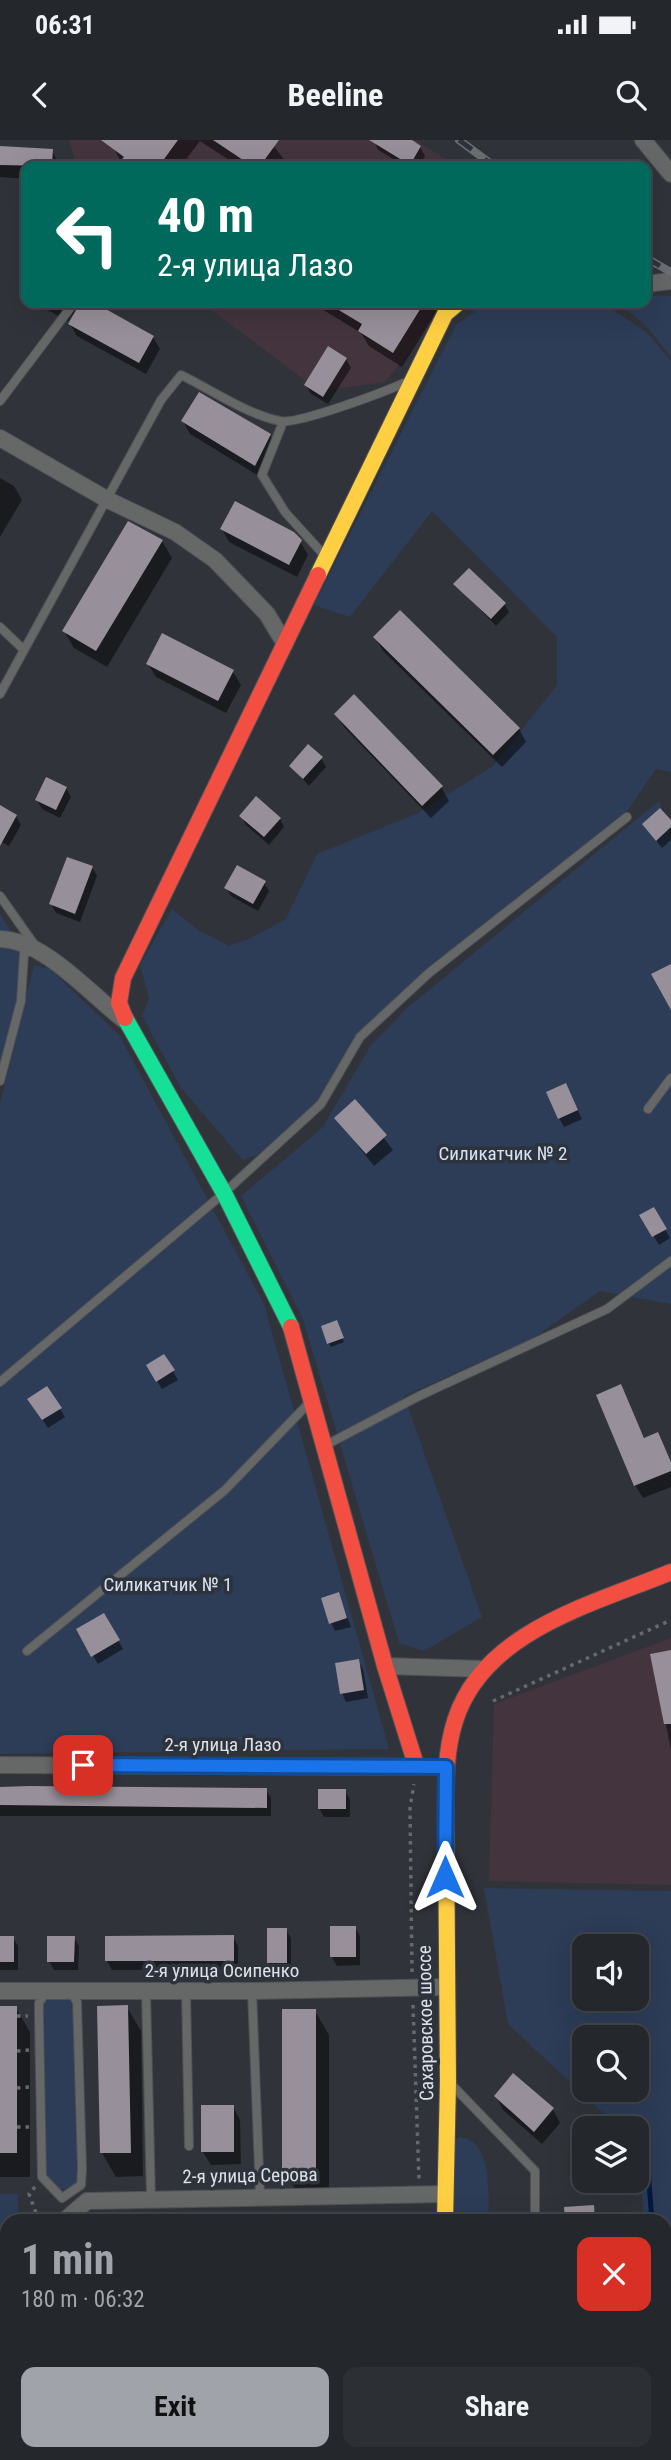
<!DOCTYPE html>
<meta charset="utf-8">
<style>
:root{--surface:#24272c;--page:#2c2f34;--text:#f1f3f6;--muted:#a3a5a9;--line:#414448;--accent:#a0a4aa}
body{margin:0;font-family:"Roboto Condensed",sans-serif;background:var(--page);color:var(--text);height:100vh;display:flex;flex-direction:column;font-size:26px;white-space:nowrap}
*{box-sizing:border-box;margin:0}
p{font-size:23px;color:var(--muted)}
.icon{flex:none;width:38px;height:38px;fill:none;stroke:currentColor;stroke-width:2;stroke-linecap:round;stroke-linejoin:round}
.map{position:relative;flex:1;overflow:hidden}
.details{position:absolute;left:0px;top:2074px;width:672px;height:247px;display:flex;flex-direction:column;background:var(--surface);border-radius:21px 21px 0 0;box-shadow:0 7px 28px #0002,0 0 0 2px var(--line)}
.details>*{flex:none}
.guide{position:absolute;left:21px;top:21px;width:630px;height:147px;border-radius:14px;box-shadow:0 7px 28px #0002,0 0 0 2px var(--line);background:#00695c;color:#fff;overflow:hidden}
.controls{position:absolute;left:572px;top:1794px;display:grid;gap:14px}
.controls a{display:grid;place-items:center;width:77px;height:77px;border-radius:14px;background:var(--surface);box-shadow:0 7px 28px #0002,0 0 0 2px var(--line);font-size:35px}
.pin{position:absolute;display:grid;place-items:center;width:60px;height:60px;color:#fff;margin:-30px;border-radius:14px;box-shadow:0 4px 10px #0006}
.me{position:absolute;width:77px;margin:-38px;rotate:0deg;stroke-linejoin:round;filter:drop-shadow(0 0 5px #0008)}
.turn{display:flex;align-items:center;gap:24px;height:147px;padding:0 21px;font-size:32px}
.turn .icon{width:91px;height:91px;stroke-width:2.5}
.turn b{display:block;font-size:49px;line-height:60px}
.round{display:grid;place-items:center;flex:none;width:74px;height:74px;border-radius:14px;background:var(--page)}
.overview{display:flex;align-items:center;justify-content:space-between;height:119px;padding:0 21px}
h1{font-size:42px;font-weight:700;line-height:52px;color:var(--accent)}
.action{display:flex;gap:14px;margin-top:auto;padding:14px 21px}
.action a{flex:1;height:80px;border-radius:14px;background:var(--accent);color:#111;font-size:28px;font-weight:700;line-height:80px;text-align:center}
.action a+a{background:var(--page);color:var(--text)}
.status{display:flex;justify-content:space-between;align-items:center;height:49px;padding:0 35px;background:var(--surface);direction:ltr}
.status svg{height:19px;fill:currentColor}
header{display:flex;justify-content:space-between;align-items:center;height:91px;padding:0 21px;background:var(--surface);font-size:32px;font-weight:700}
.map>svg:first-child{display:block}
</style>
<div class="status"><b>06:31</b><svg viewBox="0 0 49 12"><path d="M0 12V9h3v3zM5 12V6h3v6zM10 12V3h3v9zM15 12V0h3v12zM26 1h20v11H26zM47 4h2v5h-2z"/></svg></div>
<header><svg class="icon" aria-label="back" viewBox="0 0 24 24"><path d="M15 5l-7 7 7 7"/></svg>Beeline<svg class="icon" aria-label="search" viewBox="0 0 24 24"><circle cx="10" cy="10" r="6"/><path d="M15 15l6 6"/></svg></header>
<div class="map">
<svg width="671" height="2320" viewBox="0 0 671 2320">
<rect width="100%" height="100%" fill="#30343a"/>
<path fill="#403542" d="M63,2314H272V2320H0V2317Z"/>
<path fill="#43343d" d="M69,0H415L457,26H77Z
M202,163H449L385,242L319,251Z
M671,1498V1745L489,1741L494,1564Z"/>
<path fill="#2d3c57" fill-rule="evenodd" d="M646,156H671V217L649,189L620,163H646Z
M487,163H603L647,193L671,221V632L656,629L628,670L429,833L360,897L321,964L273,1009L243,1020L181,948L142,876L149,859L140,825L172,769L198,790L229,806L251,798L286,779L317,714L416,674L493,626L557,545V497L432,371L350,477L314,465L456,185Z
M659,661L671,698V1164L600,1151L532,1199L404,1256L482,1477L424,1511L399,1503L303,1179L241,1056L322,988L371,905L407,868Z
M0,774L28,818L0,926Z
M34,825L50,829L119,895L264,1164L389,1609L0,1614V964Z
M484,1748L671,1751V2320H496V2314H665V2081H644L637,1988H619L508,1884ZM584,1806H637V1858H584ZM584,1897H637V1950H584Z
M66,1854L77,1862L81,2042L59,2051L42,2037L39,1876L44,1857Z
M459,1997C493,1999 489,2058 488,2081H455L454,2002Z
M0,2054H18V2081H7V2093H0Z
M7,2235V2314H42L0,2317V2242Z
M272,2314H420V2320H272Z"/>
<path fill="#0007" d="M117,0H269L286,22L282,26H238L200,1L181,26H118L121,22L113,7Z
M374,0H408L420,7L425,16L419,26H405L378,10Z
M0,7L52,11L60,26H26V39L0,37Z
M34,163H95L153,197L160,209L146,234L77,196L70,184L75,176L73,174L68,181Z
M312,163H442L402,227L369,206L361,193Z
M346,219L351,228L328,264L311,254L306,245Z
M183,281L270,295L278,308L262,338L190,294Z
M0,338L14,346L22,360L0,397Z
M222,389L300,401L308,415L297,437L229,402Z
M162,401L172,418L107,527L74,508L64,491Z
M456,444L504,464L509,472L496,486Z
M400,473L519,589L526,602L502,627L383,511L375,498Z
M148,524L233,532L241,545L226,573L156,537Z
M336,574L441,647L449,661L431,678L344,587Z
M321,618L326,627L309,646L291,626Z
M66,648L71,657L60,678L42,669L37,660Z
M0,667L16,676L21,685L9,706L0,701Z
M241,676L280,679L284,687L269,705L246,685Z
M671,682V700L662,708L644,685Z
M92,727L97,736L80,782L56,773L51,764Z
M264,743L269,751L258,771L231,756L226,748Z
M570,954L582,979L564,987L559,978Z
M355,961L393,1010L374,1026L336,978Z
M653,1069L670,1098L659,1105L642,1076Z
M339,1186L344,1202L331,1207L329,1203Z
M164,1216L178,1240L162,1249L148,1226Z
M620,1246L645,1299L658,1294L671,1321V1347L643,1358L635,1345Z
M35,1268L60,1269L65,1277L48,1288Z
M339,1455L351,1487L335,1491L331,1483Z
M104,1475L123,1509L98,1524L78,1490Z
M671,1511V1610L652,1515Z
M358,1521L363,1529L368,1558L346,1562L342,1553Z
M0,1649L266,1650L271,1658V1676H0Z
M345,1651L350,1659V1677H324L319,1668Z
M355,1788L360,1796V1825L337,1826L332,1817Z
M286,1790L291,1798V1831H273L268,1822Z
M0,1797L13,1798L18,1806V1830H0Z
M233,1797L238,1806V1829L112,1830L107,1821Z
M74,1798L79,1806L78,1830H54L49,1821Z
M127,1867L141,1891L143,2036L116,2037L102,2013Z
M0,1868H16L30,1892V2037H0Z
M315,1871L329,1895V2054H298L284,2030Z
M514,1936L553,1970L560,1983L542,2004L503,1970L496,1956Z
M233,1966L240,1980L241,2024L211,2025L203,2012Z
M593,2067L598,2081H567Z
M7,2170V2270L0,2277V2177Z"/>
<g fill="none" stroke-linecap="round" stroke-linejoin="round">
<path stroke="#041943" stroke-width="5" d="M646,2005L652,2081
M665,2195L671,2240"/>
</g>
<path fill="#978f99" d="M101,0H178L159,26H115L124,17Z
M213,0H279L260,26H252Z
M369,0H412L421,6L410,25Z
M0,6L53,9L52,26L0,25Z
M80,163H95L154,196L139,223L68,184Z
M327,163H424L393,213L358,191L362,184Z
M328,206L347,218L323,257L304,245Z
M199,252L271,294L255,326L181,281Z
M235,361L294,392L302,400L289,425L220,389Z
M128,381L163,400L96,511L62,491Z
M469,428L506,463L491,479L453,444Z
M400,470L520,588L493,615L373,497Z
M162,493L234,530L218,561L146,524Z
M354,554L443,646L422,666L334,574Z
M308,604L323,617L303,639L289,626Z
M46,637L67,647L56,670L35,660Z
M256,656L281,678L264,697L239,676Z
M0,665L17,675L0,706Z
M660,668L671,680V687L656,701L642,684Z
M67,717L93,726L75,774L49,764Z
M237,725L266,741L253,764L224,748Z
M671,824V870L651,834Z
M566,943L578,970L558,979L546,952Z
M355,959L387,995L366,1014L334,978Z
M654,1067L667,1089L652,1097L639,1075Z
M337,1180L344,1198L327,1204L321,1186Z
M164,1214L175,1230L156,1242L146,1225Z
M621,1244L644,1298L658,1292L671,1322V1331L634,1346L596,1255Z
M47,1246L62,1268L42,1280L27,1259Z
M339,1452L347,1478L329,1484L321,1458Z
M104,1473L120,1500L91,1517L76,1489Z
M671,1510V1584H664L650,1514Z
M359,1519L364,1550L340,1554L335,1523Z
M29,1646L267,1648V1668L0,1665V1647Z
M318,1649H346V1669H318Z
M330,1786H356V1817H330Z
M267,1788H287V1823H267Z
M234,1795V1821H105V1796Z
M0,1796H14V1822H0Z
M47,1796H75L74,1822H47Z
M128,1865L131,2013H100L97,1866Z
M0,1866H17V2013H0Z
M282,1869H316V2030H282Z
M513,1933L554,1968L534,1992L494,1956Z
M201,1965H234V2012H201Z
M594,2065L595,2081H565L564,2067Z"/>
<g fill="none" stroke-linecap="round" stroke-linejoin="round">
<defs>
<path id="lane" d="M0,261L74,163
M283,282L262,335L285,372L324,415
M0,487L24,510
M0,554L161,260L181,235C212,250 246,274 280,281C297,285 384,252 404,243
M0,756L36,807L24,814L21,861L0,941
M648,969L671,938
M0,1242L224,1053L321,964L360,897L429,833L627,677
M326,1305L419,1256L607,1169L671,1121
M27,1511L225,1350L308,1264
M62,1850L73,1855L77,1862L82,2029L81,2045L62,2058L42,2037L39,1876V1863L44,1855Z
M252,1851L260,2055
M146,1852L151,2058
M186,1852L189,2006
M452,1945L535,2031V2081
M0,2144L7,2137"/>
<path id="street" d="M643,0L671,34
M646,144L671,141
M0,298L108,360L175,392L215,420L267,474L285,504
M0,799C44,800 89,853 124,880
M385,1526L484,1529
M0,1625L446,1627
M0,1851H252L445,1847
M64,2081L87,2061L445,2054
M0,2099H7"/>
<path id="fast" d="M125,878L224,1053L291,1187"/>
<path id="slow" d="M318,435L445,174L458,163
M445,2081L448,1941L446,1687"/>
<path id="jam" d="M125,878L119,863L123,838L318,435
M291,1187L385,1526L416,1625
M446,1687C446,1652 444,1615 455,1581C483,1491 593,1464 671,1432
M447,2314V2320"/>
</defs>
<use href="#lane" stroke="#4d5055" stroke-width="10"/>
<use href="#street" stroke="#4d5055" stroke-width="18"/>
<use href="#fast" stroke="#4d5055" stroke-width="18"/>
<use href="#slow" stroke="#4d5055" stroke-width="18"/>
<use href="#jam" stroke="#4d5055" stroke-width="18"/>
<path stroke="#676a6a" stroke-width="3.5" stroke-dasharray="3.5 5" stroke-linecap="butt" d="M493,1561L671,1480
M412,1832L410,1668L414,1644
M413,1865L419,2039
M17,1876H28
M17,1911L29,1910
M17,1948L29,1947
M17,1987H29
M35,2047L29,2054L39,2081
M275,2073L288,2081
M665,2116L671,2113
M0,2303H7
M95,2320L100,2314
M341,2320L349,2314"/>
<use href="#lane" stroke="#666767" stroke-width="8"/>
<use href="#street" stroke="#666767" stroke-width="16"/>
<use href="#fast" stroke="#16e098" stroke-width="16"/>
<use href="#slow" stroke="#ffcf43" stroke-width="16"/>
<use href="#jam" stroke="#f24e42" stroke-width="16"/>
<defs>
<path id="rail" d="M459,0L494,26
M646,118L671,132"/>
</defs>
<use href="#rail" stroke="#6c6f71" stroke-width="8"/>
<use href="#rail" stroke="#2d333d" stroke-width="5" stroke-dasharray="16" stroke-linecap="butt"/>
</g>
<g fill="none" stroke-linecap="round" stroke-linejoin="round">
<defs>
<path id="route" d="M83,1625L446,1627L445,1737"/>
</defs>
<use href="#route" stroke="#114b97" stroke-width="18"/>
<use href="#route" stroke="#1a73e8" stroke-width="12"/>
</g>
<g text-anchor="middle" stroke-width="7" stroke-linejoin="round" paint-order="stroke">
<g font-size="19" fill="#d8e1f1" stroke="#2d333d">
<text x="503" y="1020">Силикатчик № 2</text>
<text x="168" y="1451">Силикатчик № 1</text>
</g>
<g font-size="19" fill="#dde0e7" stroke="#2d333d">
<text x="223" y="1611">2-я улица Лазо</text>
<text x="222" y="1837">2-я улица Осипенко</text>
<text transform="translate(425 1883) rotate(-91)" y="7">Сахаровское шоссе</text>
<text transform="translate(250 2035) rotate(-1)" y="7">2-я улица Серова</text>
</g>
</g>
</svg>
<div class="controls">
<a><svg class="icon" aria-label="sound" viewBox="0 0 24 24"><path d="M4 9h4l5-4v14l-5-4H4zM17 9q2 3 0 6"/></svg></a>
<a><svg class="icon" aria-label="search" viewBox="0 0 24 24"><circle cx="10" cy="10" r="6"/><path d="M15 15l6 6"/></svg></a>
<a><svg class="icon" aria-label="layers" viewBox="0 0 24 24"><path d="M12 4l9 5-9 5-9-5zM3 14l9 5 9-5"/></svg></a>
</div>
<div class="pin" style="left:83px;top:1625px;background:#d93025"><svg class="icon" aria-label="arrive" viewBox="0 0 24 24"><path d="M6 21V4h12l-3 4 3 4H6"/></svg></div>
<svg class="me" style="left:445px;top:1737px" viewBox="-20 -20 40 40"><path d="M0-17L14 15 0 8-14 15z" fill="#1a73e8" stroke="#fff" stroke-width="4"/></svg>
<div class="guide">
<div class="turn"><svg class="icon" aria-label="left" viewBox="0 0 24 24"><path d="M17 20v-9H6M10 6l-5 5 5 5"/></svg><div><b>40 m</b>2-я улица Лазо</div></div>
</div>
<section class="details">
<div class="overview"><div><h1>1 min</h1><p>180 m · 06:32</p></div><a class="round" style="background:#d93025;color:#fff"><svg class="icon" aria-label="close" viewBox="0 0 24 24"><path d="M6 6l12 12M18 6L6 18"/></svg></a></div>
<div class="action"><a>Exit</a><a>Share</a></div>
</section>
</div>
